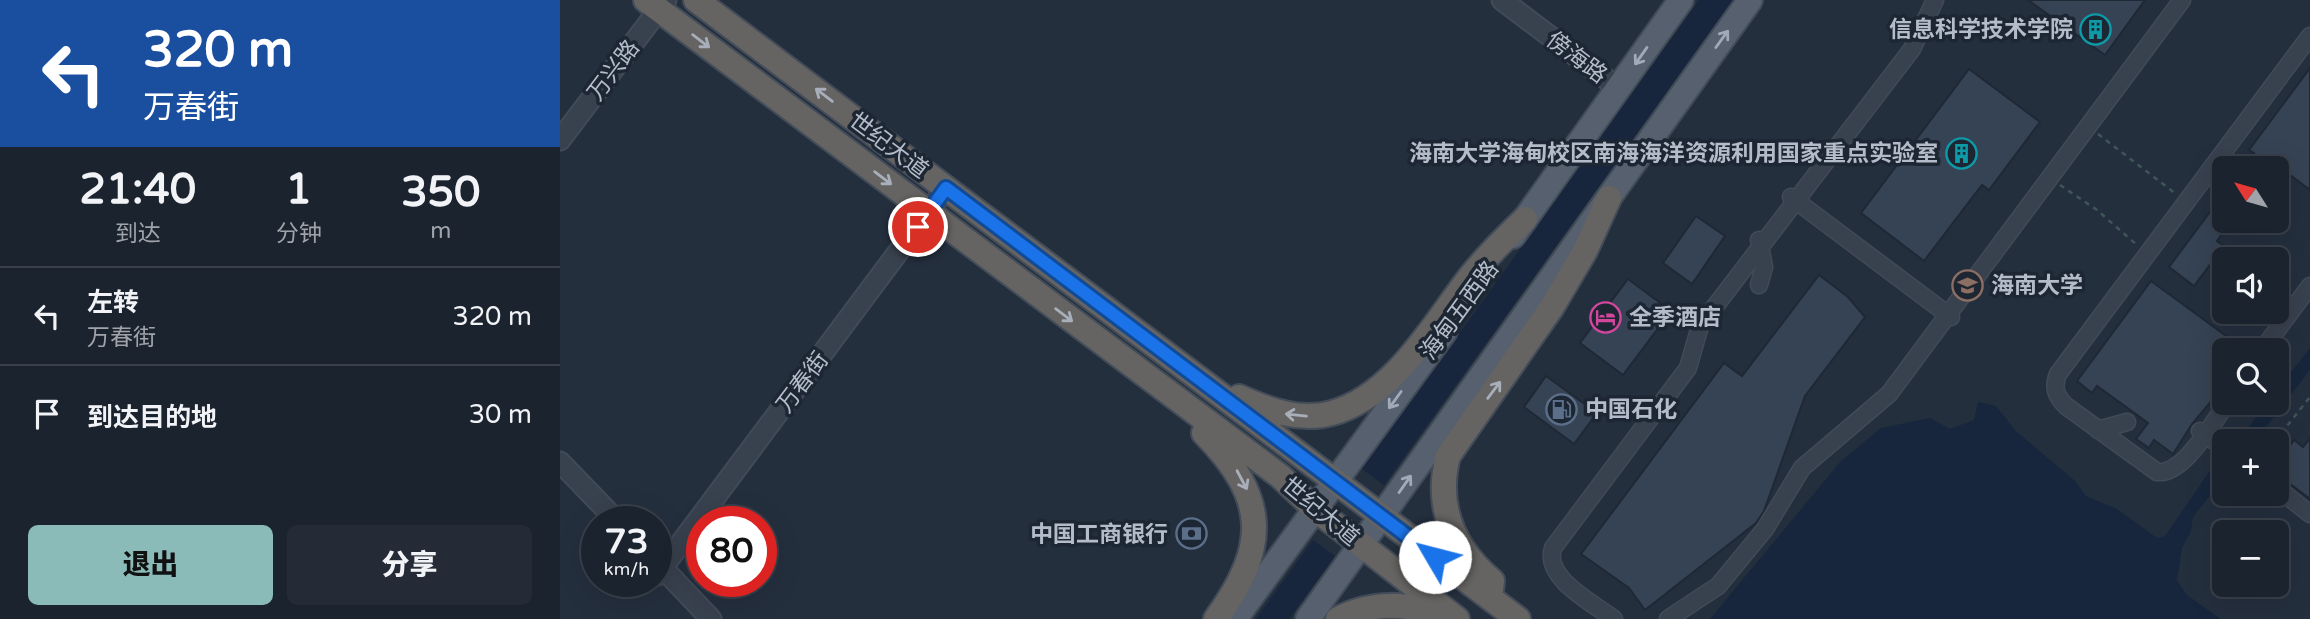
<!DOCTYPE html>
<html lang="zh">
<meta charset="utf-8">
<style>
:root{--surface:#1b232e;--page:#242b36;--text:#f1f3f6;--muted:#a0a4aa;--line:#39404a;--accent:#8bbbb9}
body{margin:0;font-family:"Varela Round","Noto Sans SC",sans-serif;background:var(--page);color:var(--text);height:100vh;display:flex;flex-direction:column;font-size:26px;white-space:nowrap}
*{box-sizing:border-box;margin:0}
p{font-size:23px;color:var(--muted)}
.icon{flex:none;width:38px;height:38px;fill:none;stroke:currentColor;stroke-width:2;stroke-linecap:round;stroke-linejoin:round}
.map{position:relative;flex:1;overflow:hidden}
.details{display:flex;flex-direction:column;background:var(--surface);width:560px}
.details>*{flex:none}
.guide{background:#1a4fa0;color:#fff;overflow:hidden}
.needle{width:46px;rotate:307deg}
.fabs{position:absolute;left:1652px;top:156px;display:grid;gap:14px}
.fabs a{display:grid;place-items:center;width:77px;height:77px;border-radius:10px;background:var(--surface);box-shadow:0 7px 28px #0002,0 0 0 2px var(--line);font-size:35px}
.speed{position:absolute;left:21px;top:506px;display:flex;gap:14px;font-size:35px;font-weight:700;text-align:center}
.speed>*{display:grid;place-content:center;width:91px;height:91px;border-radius:50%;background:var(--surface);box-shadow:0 7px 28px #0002,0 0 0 2px var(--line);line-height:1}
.speed small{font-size:18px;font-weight:400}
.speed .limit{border:10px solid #d22;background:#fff;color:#111}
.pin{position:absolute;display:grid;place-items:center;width:60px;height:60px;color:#fff;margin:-30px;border:4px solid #fff;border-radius:50%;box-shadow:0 2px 7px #0007}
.me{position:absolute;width:77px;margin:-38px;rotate:307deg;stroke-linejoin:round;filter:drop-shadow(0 0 5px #0008)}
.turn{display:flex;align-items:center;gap:24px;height:147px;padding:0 28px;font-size:32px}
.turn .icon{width:91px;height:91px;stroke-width:2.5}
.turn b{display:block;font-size:49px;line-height:60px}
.eta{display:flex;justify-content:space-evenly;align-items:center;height:119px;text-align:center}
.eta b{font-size:42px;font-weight:800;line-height:49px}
.button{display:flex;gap:14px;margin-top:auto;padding:14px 28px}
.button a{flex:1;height:80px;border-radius:10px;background:var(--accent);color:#111;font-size:28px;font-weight:800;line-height:80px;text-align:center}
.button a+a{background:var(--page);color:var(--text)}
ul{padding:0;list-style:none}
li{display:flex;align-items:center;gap:21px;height:98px;padding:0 28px;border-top:2px solid var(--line)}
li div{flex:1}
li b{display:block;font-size:26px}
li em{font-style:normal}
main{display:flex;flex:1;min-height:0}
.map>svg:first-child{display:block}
</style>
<main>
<section class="details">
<div class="guide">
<div class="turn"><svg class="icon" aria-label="left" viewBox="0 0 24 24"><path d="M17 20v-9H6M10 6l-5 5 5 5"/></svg><div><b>320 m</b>万春街</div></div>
</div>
<div class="eta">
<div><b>21:40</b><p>到达</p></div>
<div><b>1</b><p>分钟</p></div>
<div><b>350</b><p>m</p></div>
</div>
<ul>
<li><svg class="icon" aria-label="left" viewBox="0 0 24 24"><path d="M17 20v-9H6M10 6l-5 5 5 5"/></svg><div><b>左转</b><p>万春街</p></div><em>320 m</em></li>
<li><svg class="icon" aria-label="arrive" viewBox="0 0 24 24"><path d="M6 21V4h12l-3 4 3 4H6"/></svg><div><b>到达目的地</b></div><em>30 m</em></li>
</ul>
<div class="button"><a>退出</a><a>分享</a></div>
</section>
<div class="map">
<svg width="1750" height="619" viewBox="0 0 1750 619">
<rect width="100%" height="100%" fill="#242f3e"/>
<path fill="#17263c" d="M1139,0H1173L824,485L802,469Z
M1750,348V370L1695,441H1678L1707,403L1717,402V390Z
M1418,402L1436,406L1456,431L1515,481L1526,496L1557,509L1597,538L1605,536L1654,465L1664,458V478L1633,517L1631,531L1622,548L1617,581L1628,596L1661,619H1150L1281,461L1321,428L1370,418L1390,429L1414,420Z
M753,540L775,556L729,619H696Z"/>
<path fill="#364354" stroke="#1f2835" stroke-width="2" d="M1468,0H1585L1545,55Z
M1750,68V190L1710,160L1704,168H1683L1694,153L1689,150Z
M1409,69L1480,122L1429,190L1422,185L1364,261L1301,213Z
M1664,193V220H1672L1657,241L1664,246L1634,286L1609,267Z
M1136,216L1165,236L1132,284L1103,263Z
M1259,275L1288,297L1305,317L1245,396L1204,511L1196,523L1085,610L1069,588L1021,554L1164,363L1182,376Z
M1068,279L1111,311L1063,375L1020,343Z
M1591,281L1673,341L1676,338L1692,350H1664V386L1632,424L1613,454L1594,440L1589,448L1576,439L1588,423L1537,386L1532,393L1517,381Z
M986,376L1037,413L1014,444L964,407Z
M1750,438V499L1717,474V463L1734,440L1743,447Z"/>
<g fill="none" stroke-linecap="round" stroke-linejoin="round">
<defs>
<path id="minor" d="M1231,197L1391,317
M1199,240L1204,267L1199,285
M1702,350L1750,286
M1668,402C1652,423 1624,475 1597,472L1506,406C1495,395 1493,387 1498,374L1750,36
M1538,430L1567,422
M1640,431L1664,448
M1717,488L1750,514
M1054,619C1033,603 983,578 993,548L1128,368L1140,326L1352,49L1375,0
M1108,619L1158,586L1205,529L1242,468L1329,394L1622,0"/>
<path id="tertiary" d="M942,0L1058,88
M0,140L106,0
M0,462L58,522
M96,561L151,619
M97,575L386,188"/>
<path id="primary" d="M953,236L1121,0
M675,619L885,331
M748,619L1190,0"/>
<path id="trunk" d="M86,0L720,476L755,509L897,619
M136,0L958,619
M679,397C708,410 740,422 772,413C834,396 873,325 910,277C927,256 946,237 965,219
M644,433C708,498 709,546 656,619
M931,590L932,581C893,548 875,507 888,456L992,307L1025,251L1049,198
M778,619C810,602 851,601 883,619"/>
</defs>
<use href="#minor" stroke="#414a57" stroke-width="19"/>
<use href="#tertiary" stroke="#414a57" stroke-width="23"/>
<use href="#primary" stroke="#414a57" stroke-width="28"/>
<use href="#trunk" stroke="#434c59" stroke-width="28"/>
<path stroke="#3f5557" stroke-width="2.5" stroke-dasharray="5 5" stroke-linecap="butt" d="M1538,134L1616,194
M1500,185L1537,210L1577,245
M1715,441L1750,397"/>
<use href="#minor" stroke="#38414e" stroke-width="16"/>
<use href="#tertiary" stroke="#38414e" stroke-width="19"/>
<use href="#primary" stroke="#56606e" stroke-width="24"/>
<use href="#trunk" stroke="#656462" stroke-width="24"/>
</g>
<defs><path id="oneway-shaft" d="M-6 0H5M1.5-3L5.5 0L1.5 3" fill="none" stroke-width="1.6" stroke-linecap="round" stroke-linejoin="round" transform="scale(1.75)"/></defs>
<g stroke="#a1aab7">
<use href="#oneway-shaft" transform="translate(1162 39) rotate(-54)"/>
<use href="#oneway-shaft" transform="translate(1081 56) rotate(125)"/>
<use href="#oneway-shaft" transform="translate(835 400) rotate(126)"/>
<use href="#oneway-shaft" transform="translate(845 484) rotate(-55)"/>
</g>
<g stroke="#a8afba">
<use href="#oneway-shaft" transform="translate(141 41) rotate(37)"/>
<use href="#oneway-shaft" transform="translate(264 95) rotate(-143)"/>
<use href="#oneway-shaft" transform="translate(323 178) rotate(37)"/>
<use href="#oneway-shaft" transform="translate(504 315) rotate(37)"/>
<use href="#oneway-shaft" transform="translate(934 390) rotate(-53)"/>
<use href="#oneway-shaft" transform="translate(736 415) rotate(-174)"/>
<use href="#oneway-shaft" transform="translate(682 480) rotate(62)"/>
</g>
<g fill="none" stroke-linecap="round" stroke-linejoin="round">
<defs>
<path id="route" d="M358,227L386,188L875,557"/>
</defs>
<use href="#route" stroke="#114b97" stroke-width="18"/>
<use href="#route" stroke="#1a73e8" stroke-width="12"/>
</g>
<defs>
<symbol id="building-ring" viewBox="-11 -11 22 22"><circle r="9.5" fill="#1d2633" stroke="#0f9aa8" stroke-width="1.5"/><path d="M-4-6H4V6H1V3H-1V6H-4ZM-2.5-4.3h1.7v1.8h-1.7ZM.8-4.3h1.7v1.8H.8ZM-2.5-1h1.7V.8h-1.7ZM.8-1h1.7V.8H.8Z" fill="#0f9aa8"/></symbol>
<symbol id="university-ring" viewBox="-11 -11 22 22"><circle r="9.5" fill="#1d2633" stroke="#8d6e63" stroke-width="1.5"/><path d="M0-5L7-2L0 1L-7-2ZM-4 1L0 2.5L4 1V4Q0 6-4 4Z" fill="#8d6e63"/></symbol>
<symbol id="hotel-ring" viewBox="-11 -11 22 22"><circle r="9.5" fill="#1d2633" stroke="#d1479c" stroke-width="1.5"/><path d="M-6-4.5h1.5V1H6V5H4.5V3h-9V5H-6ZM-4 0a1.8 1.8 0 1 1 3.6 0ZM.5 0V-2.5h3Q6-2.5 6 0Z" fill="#d1479c"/></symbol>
<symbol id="fuel-ring" viewBox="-11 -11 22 22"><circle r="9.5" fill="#1d2633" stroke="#5c6f8a" stroke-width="1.5"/><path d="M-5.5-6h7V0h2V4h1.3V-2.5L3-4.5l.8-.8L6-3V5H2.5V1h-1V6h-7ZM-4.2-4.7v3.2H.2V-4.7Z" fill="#5c6f8a"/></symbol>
<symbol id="bank-ring" viewBox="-11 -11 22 22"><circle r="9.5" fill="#1d2633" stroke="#5c6f8a" stroke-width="1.5"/><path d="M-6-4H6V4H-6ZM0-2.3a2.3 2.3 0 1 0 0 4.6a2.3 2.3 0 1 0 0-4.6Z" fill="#5c6f8a"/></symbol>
</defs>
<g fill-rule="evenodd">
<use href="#building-ring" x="1518" y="12" width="35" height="35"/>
<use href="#building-ring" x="1384" y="136" width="35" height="35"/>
<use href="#university-ring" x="1390" y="268" width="35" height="35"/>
<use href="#hotel-ring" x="1028" y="300" width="35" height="35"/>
<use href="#fuel-ring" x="984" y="392" width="35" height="35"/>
<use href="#bank-ring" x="614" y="516" width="35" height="35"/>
</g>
<g text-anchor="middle" stroke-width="7" stroke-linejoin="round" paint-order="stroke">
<g font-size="23" font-weight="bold" fill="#b4bcc9" stroke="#1d2633" text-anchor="end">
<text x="1513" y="37">信息科学技术学院</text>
<text x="1378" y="161">海南大学海甸校区南海海洋资源利用国家重点实验室</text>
<text x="1431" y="293" text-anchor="start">海南大学</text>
<text x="1069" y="325" text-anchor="start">全季酒店</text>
<text x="1025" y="417" text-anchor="start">中国石化</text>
<text x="608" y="542">中国工商银行</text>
</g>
<g font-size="23" fill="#b4bcc9" stroke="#1d2633">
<text transform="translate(1017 57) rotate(37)" y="8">傍海路</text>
<text transform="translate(53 70) rotate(-53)" y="8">万兴路</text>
<text transform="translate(329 145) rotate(37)" y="8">世纪大道</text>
<text transform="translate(899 310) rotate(-54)" y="8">海甸五西路</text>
<text transform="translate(242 382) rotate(-53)" y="8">万春街</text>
<text transform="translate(761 511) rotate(40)" y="8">世纪大道</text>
</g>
</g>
</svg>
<div class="fabs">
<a><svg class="needle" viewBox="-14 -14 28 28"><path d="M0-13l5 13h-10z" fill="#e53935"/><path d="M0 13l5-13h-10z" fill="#a0a4aa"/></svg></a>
<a><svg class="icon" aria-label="sound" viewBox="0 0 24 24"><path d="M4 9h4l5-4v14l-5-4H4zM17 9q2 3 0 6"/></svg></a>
<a><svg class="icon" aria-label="search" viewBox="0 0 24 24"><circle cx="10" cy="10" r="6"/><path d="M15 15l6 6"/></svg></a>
<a>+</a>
<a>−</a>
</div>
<div class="speed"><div>73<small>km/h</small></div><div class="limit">80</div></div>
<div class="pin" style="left:358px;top:227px;background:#d93025"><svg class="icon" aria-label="arrive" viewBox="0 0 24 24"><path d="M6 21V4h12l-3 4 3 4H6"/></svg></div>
<svg class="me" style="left:875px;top:557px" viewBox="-20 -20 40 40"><circle r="19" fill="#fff"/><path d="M0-13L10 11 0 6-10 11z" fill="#1a73e8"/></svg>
</div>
</main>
